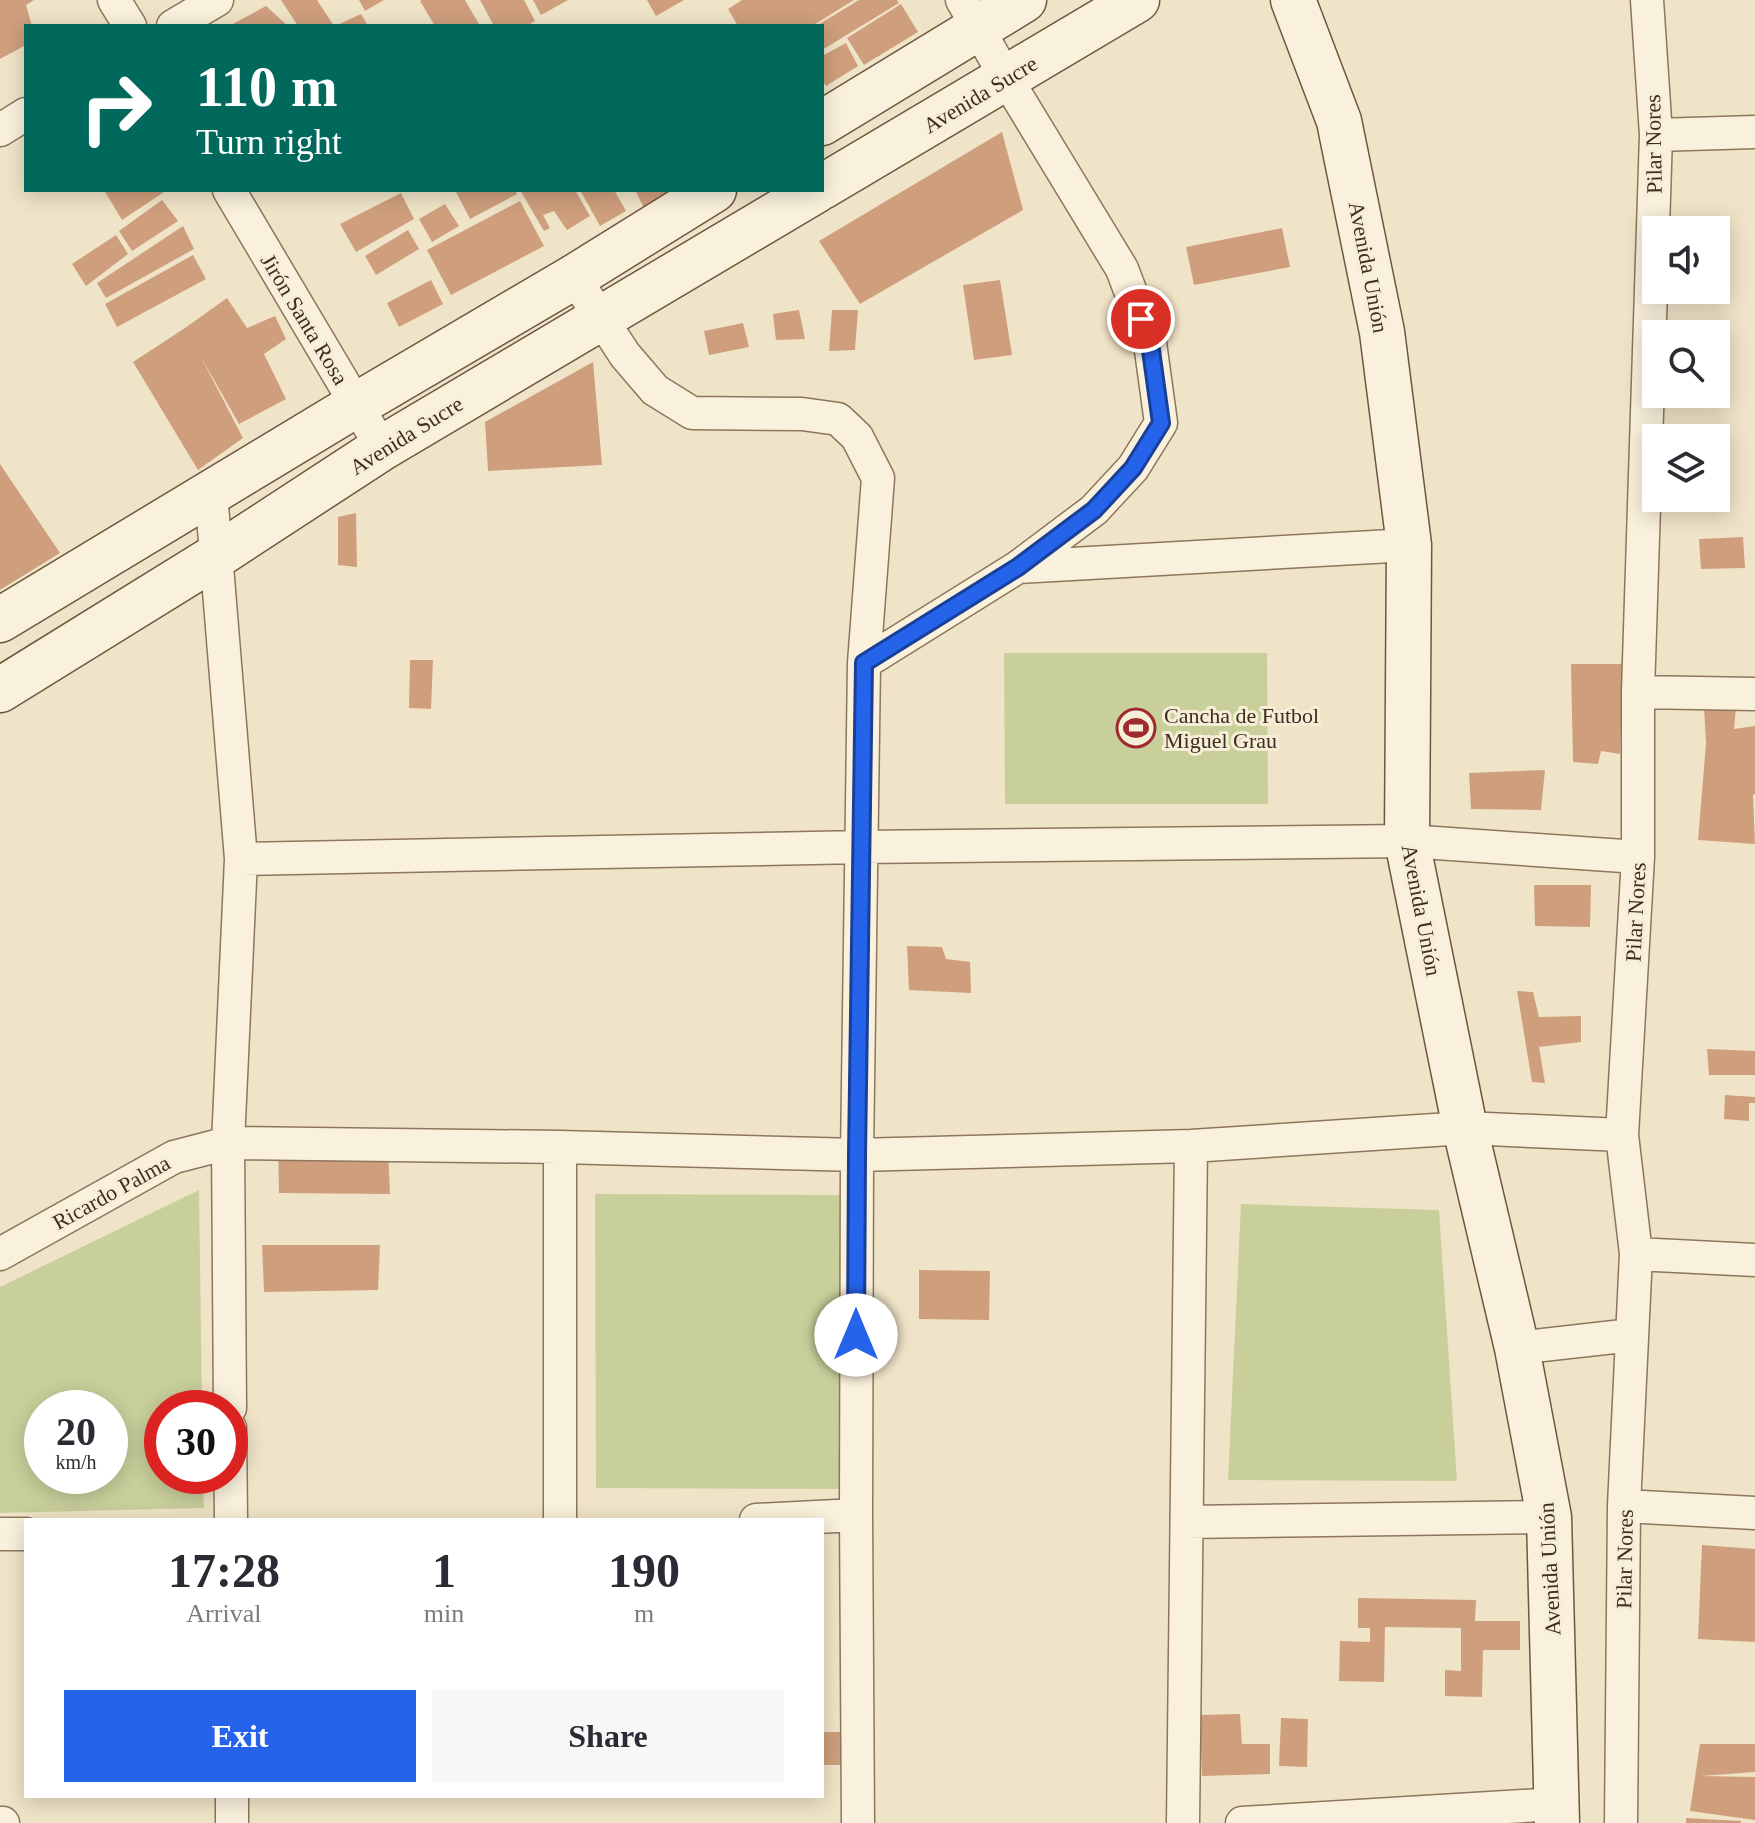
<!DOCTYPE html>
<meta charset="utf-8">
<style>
:root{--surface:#fff;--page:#f7f7f7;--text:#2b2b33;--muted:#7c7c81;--accent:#2563eb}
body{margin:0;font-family:"Times New Roman",serif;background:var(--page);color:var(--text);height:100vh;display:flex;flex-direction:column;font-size:30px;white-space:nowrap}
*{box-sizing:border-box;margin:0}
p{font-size:26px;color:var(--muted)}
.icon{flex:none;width:44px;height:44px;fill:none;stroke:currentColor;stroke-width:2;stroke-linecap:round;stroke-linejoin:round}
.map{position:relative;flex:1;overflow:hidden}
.panel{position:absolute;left:24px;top:1518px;width:800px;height:280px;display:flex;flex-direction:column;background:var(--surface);border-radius:0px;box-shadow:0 4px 20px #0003}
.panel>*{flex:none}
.top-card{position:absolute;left:24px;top:24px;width:800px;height:168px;border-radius:0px;box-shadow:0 4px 20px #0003;background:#00695c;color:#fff;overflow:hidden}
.tools{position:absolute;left:1642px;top:216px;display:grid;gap:16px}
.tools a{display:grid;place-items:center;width:88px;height:88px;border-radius:0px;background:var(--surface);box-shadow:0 4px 20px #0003;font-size:40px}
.speed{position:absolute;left:24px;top:1390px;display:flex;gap:16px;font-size:40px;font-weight:700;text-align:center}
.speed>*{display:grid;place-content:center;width:104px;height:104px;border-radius:50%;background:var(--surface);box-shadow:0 4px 20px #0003;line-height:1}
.speed small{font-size:20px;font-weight:400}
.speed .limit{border:12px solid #d22;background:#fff;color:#111}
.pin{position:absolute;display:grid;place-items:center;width:68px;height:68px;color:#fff;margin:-34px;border:4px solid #fff;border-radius:50%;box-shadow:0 2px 8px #0007}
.me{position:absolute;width:88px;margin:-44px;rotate:0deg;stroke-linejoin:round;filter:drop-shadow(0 0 6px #0008)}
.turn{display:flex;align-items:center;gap:28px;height:168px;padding:0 40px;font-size:36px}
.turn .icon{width:104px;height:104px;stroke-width:2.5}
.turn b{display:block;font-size:56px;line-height:68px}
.eta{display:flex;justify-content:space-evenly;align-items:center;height:136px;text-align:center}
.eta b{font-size:48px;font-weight:700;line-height:56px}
.cta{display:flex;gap:16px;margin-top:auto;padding:16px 40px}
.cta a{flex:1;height:92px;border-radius:0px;background:var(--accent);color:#fff;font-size:32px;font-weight:700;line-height:92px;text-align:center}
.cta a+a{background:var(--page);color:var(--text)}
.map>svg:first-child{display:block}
</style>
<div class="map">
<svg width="1755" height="1823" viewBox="0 0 1755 1823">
<rect width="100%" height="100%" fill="#f0e4c8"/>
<path fill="#c9cf9b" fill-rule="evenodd" d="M1004,653H1267L1268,804H1005Z
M199,1190L202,1408H162V1476H203L204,1508L0,1513V1287ZM42,1408H110V1476H42Z
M595,1194L853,1195L855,1489L596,1488Z
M1241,1204L1439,1210L1457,1481L1228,1480Z"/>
<path fill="#cf9f7d" d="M0,0H34L26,5L32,26H26V45L0,59Z
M281,0H317L334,26H298Z
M359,0H384L365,11Z
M422,0H465L480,26H435L420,1Z
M480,0H524L535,21L527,26H494Z
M533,0H568L541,15Z
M647,0H684L656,16Z
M742,0H854L812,26H738L728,9Z
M859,0H897L899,3L822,50V26H816Z
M901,4L918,32L864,65L847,38Z
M266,6L288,26H229Z
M361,14L368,26H335Z
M846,43L858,66L826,86L822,80V56Z
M1002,132L1023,210L860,304L819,241Z
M104,190H162L164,192L122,220Z
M455,190H515L517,194L470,219Z
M520,190H575L590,216L567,230L554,211L543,215L550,228L544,231Z
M580,190H614L626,211L600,226Z
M635,190H678L644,208Z
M401,193L414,219L356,252L340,224Z
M162,200L178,221L132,251L119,231Z
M520,201L544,246L451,295L427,250Z
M445,204L459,226L432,242L419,219Z
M183,226L194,249L106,298L97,283Z
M1282,228L1290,267L1194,285L1186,247Z
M408,230L419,249L376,275L365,256Z
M116,235L128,254L86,286L72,264Z
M193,255L206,279L117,327L105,304Z
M431,280L443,304L399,327L387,303Z
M1000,280L1012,355L974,360L963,285Z
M227,298L247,328L275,316L286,339L264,354L286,399L239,424L201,357L243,438L198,470L133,362L185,328Z
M799,310L805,339L776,340L773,314Z
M832,310H858L855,350L829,351Z
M743,323L749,347L709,355L704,331Z
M593,362L602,465L488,471L485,422Z
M0,464L60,553L0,590Z
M356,513L357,567L338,565V517Z
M1743,537L1745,568L1701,569L1699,539Z
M410,660H433L431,709L409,708Z
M1571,664H1623L1620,754L1601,751L1598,764L1573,762Z
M1704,706L1736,707L1734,729L1755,726V794L1753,795L1755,844L1698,840L1706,744Z
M1545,770L1541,810L1471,809L1469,773Z
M1534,885H1591L1590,927L1535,926Z
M907,946L942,947L946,959L970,962L971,993L909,990Z
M1517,991L1533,992L1539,1017L1581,1016V1042L1539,1047L1545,1083L1532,1082Z
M1707,1049L1755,1051V1075H1709Z
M1725,1095L1755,1097V1103H1749V1121L1724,1119Z
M278,1145L388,1148L390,1194L279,1193Z
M262,1245H380L378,1290L264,1292Z
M919,1270L990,1271L989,1320L919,1319Z
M1702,1545L1755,1549V1642L1698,1639Z
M1358,1598L1476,1600L1475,1621H1520V1650H1483L1482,1697L1445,1696V1670L1461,1671V1628L1385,1627L1384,1682L1339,1681L1340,1641L1370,1642V1628H1358Z
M1240,1714L1242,1744H1270V1774L1202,1776L1200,1715Z
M1281,1718L1308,1719L1307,1767L1279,1766Z
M822,1732H845V1765H822Z
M1700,1744H1755V1772L1701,1776L1755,1777V1820L1690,1811Z
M1686,1818L1741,1821V1823H1686Z"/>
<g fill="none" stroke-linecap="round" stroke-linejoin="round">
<defs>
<path id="street" d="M114,0L130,26
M962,0L1006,78L1122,269L1150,343L1161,423L1133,468L1094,510L1018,567
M173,26L217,0
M0,130L26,114
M1656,135L1755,132
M229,190L382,448
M574,277L625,355L655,390L692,413L802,414L838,419L857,437L878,478L864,663L857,1155L856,1515L858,1823
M211,493L241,859L228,1143L230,1408
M864,663L1018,567L1409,545
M1638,692L1755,694
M241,859L862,847L1407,841L1638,857
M560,1147V1520
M0,1254L174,1157L228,1143L560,1147L857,1155L1191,1146L1465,1128L1622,1135
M1636,1254L1755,1260
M1517,1348L1632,1335
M230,1428L231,1520
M1624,1506L1755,1513
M756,1520L856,1515
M1187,1522L1549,1517
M0,1534H26
M232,1796V1823
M0,1823H3
M1183,1823L1191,1146
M1242,1823L1557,1804
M1621,1823L1624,1506L1636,1254L1622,1135L1638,857V692L1656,135L1647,0"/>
<path id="secondary" d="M1293,0L1339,121L1382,332L1409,545L1407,841L1465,1128L1517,1348L1549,1517L1557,1823
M822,123L1024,0
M822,187L1137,0
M0,620L356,405L574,277L714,190
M0,690L215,557L382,448L817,190"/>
</defs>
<use href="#street" stroke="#8d765c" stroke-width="35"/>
<use href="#secondary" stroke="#6f573f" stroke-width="47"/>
<use href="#street" stroke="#faf1dc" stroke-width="32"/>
<use href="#secondary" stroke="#faf1dc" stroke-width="44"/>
</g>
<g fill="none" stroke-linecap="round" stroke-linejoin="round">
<defs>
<path id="route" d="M856,1335L857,1155L864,663L1018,567L1094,510L1133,468L1161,423L1150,343L1141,319"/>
</defs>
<use href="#route" stroke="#184099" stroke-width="20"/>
<use href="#route" stroke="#2563eb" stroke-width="14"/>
</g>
<defs>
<symbol id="stadium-ring" viewBox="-11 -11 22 22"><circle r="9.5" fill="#f7eed8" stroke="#9e2a2b" stroke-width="1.5"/><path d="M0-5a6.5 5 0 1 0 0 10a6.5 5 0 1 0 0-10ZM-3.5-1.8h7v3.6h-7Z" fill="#9e2a2b"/></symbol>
</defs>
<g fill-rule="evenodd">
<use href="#stadium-ring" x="1114" y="706" width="44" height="44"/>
</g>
<g text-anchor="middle" stroke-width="6" stroke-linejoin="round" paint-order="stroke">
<g font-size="22" fill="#3d2e20" stroke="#f7eed8">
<text transform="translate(980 94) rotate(-31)" y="8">Avenida Sucre</text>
<text transform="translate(1653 144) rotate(-91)" y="8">Pilar Nores</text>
<text transform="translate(1369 267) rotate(79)" y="8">Avenida Unión</text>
<text transform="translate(305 319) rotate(59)" y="8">Jirón Santa Rosa</text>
<text transform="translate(406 435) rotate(-32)" y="8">Avenida Sucre</text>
<text transform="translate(1422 910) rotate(79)" y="8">Avenida Unión</text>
<text transform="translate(1635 912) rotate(-87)" y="8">Pilar Nores</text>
<text transform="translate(111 1192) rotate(-29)" y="8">Ricardo Palma</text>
<text transform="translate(1624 1559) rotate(-89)" y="8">Pilar Nores</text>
<text transform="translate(1549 1569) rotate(-93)" y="8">Avenida Unión</text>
</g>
<g font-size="22" fill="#3d2e20" stroke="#f7eed8" text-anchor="start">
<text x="1164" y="723">Cancha de Futbol<tspan x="1164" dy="25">Miguel Grau</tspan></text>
</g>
</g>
</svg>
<div class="tools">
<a><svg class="icon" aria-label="sound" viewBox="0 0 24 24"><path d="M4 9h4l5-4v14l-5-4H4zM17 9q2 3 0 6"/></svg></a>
<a><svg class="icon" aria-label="search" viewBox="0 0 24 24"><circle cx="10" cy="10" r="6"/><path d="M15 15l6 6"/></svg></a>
<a><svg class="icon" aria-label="layers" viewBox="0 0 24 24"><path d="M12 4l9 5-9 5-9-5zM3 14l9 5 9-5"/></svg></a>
</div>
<div class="speed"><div>20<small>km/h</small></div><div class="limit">30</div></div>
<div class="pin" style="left:1141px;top:319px;background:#d93025"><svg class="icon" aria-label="arrive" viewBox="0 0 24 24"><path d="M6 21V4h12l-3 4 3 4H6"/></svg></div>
<svg class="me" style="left:856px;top:1335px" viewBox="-20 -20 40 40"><circle r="19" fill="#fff"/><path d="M0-13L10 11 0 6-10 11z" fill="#2563eb"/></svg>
<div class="top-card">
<div class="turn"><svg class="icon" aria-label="right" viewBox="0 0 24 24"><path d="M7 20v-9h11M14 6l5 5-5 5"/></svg><div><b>110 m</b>Turn right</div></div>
</div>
<section class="panel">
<div class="eta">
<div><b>17:28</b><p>Arrival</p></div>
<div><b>1</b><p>min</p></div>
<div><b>190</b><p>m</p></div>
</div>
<div class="cta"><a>Exit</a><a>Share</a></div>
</section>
</div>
